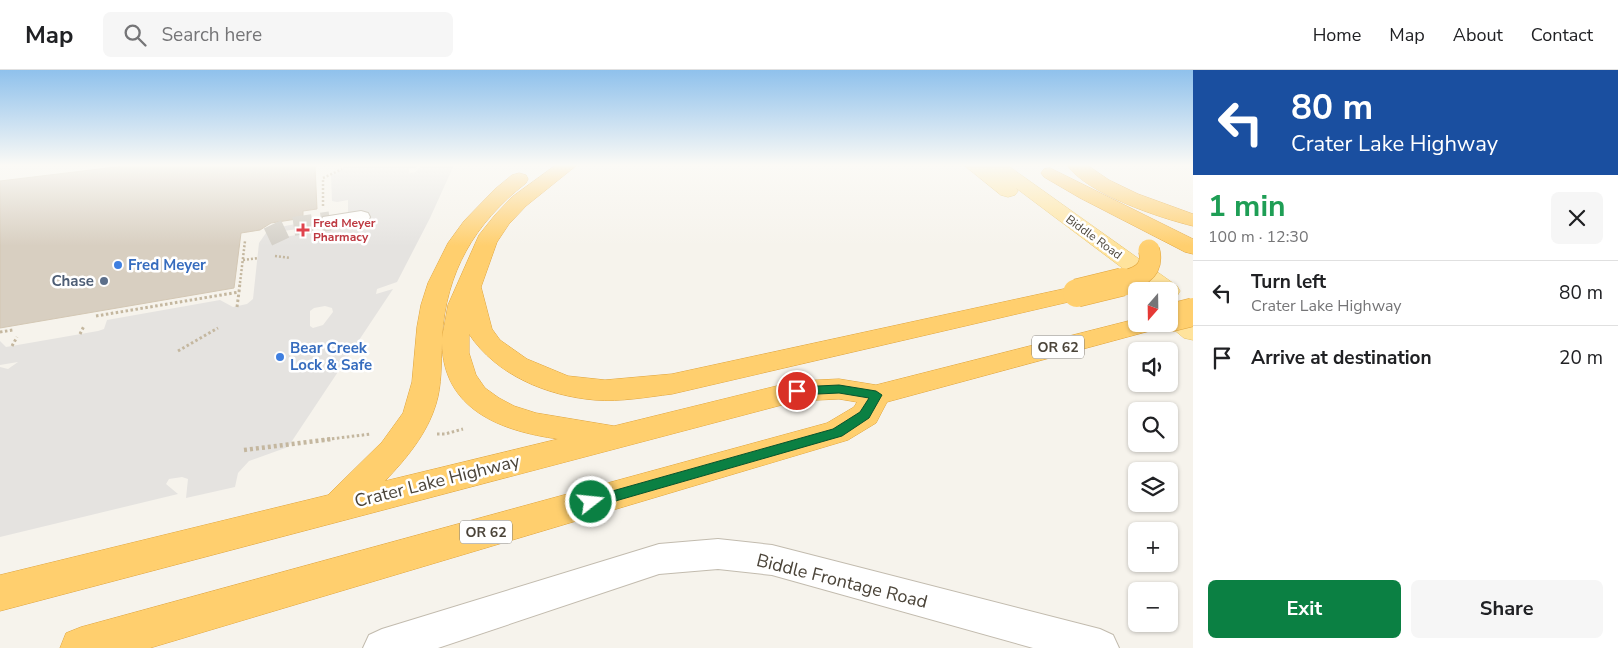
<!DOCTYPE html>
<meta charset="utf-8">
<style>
:root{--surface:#fff;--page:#f6f6f6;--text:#202124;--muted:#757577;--line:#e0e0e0;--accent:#0b8043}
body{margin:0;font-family:"Nunito Sans",sans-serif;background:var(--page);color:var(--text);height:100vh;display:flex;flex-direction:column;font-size:19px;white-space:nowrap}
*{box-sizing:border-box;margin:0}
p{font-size:16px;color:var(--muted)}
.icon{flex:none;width:28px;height:28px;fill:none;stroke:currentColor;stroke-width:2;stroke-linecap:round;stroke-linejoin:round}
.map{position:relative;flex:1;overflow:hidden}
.side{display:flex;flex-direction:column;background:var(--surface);width:425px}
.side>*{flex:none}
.top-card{background:#1a4fa0;color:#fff;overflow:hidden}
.needle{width:32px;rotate:200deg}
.buttons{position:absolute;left:1128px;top:212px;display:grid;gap:10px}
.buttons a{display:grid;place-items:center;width:50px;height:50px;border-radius:8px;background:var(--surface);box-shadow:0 1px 4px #0004;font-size:25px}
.pin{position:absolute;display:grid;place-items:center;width:42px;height:42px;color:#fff;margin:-21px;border:2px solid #fff;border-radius:50%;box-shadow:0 1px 5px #0007}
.me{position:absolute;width:55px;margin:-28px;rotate:74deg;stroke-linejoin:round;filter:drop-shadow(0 0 4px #0008)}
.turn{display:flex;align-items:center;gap:18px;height:105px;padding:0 15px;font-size:22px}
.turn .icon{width:65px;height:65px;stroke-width:2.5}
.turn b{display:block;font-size:35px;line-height:42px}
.round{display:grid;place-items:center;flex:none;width:52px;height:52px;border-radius:8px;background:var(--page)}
.summary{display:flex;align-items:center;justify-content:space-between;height:85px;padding:0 15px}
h1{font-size:30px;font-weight:700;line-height:38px;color:#1e9e55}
.action{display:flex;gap:10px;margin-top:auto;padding:10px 15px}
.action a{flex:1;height:58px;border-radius:8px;background:var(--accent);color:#fff;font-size:20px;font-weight:700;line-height:58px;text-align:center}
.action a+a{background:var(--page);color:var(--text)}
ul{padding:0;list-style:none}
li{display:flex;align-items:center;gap:15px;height:65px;padding:0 15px;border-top:1px solid var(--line)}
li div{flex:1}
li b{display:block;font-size:19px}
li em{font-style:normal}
header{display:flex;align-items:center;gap:30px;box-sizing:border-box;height:70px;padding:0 25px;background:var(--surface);border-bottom:1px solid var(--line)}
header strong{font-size:24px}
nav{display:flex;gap:28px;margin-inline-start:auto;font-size:18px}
.search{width:350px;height:45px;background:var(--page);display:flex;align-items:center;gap:12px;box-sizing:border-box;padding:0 18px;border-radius:8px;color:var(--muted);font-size:19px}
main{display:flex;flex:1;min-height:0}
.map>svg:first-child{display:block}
</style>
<header>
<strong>Map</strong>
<div class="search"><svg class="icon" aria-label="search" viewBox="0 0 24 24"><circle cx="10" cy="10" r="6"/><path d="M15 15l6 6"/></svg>Search here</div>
<nav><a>Home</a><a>Map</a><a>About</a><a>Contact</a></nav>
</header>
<main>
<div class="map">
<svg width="1193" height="578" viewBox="0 0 1193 578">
<rect width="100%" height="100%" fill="#f6f3ec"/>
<path fill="#e5e3e0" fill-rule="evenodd" d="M343,95H419L416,98H408L410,103L415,102L423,95H454L430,148L397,212L377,219L376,224L393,219L288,377L249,391L238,403L235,417L186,428L188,409L182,407L169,409L166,414L178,424L0,467V297L8,299L18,292L0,295V271L6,277L98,261L104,259L107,250L220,230L233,237L247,234L253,229L259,173L266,163L285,156L348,144V130L337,132L332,131L331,105L343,99ZM344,152L351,154L345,157L284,167L278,165L284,161ZM325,236L332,238L333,242L323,255L313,258L310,256V241L314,238Z"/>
<path fill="#d8cfc1" stroke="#d3c7b4" d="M132,95H315L317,139L303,141V148L271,153L260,160L241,163L234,218L0,258V111Z"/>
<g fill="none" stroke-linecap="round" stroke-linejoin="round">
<path stroke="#d4d0c8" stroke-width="19" stroke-dasharray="19 9" stroke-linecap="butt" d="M268,167L289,157L330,151"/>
<defs>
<path id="minor" d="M361,141L368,143L370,147L368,151L330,157L323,155L321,151L323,147Z
M718,469L772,475L1100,559L1113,565L1119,578H1033L772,505L718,499L659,504L438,578H363L369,565L382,559L659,474Z"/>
<path id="major" d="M964,95H984L990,99L987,95H1007L1177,216L1180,221L1177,226L1169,228V221H1153L1016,118L1018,121L1015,125L1008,127L1001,125Z
M1169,235L1178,238L1193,249V270L1184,268L1167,254H1169Z"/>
<path id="highway" d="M556,95H577L526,136L509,154L497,172L481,217L492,259L500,270L527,289L568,306L605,310L672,304L1077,216L1086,218L1089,223L1086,228L1077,230L672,324C647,327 621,332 595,330C547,326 496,305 469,264V283L476,305L485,318L499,328L514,336L536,343L614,356L797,311L839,309L876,315L1136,249V254H1161L1157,259L887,332L876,353L848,370L150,578H60L66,563L81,557L827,353L854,337L857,332L839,329L797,331L0,541V505L328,425L382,372L403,343L412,312L417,257L421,235L428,213L448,173L464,151L495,119L512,105L519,103L526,105L528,109L526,113C474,154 446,202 442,268L448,235L479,165L495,145L512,127ZM442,273C443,340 501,361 558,369L385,411C406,389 427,364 436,334C442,315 441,293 442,273Z
M1067,95H1087L1109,110L1138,124L1193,144V156C1160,148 1087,124 1067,95Z
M1050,98L1193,169V184L1185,182L1080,128L1044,107L1041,103L1044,99Z"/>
</defs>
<use href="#minor" stroke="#c2bbae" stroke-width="2"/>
<use href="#major" stroke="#e6c16a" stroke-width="1"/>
<use href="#highway" stroke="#e0a43c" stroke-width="1"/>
<path stroke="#c4b79f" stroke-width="2.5" stroke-dasharray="2 2" stroke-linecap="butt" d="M323,136V108L342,99
M275,186L290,188
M243,190L258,188
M240,213L245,171"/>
<path stroke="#c4b79f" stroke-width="3" stroke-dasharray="2.5 2.5" stroke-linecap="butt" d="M237,237L239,222
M96,246L239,222L240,212
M0,262L13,260
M80,264L84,256
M12,276L17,267
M178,281L218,258
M437,364H445L463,359
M322,370L371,364"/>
<path stroke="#c4b79f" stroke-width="4.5" stroke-dasharray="3 3" stroke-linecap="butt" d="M244,380L332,369"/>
<use href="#minor" fill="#fff" fill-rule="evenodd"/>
<use href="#major" fill="#ffe39c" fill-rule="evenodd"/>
<use href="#highway" fill="#ffcf6e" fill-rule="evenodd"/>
<defs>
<path id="highway-bridge-far1" d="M1117,213C1135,209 1155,203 1149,180"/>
<path id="highway-bridge" d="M1077,223L1122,212
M1169,248L1193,242"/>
</defs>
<use href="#highway-bridge-far1" stroke="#e0a43c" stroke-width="22" stroke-linecap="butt"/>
<use href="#highway-bridge" stroke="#e0a43c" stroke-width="29" stroke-linecap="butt"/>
<use href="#highway-bridge-far1" stroke="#ffcf6e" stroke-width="21"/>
<use href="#highway-bridge" stroke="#ffcf6e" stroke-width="28"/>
</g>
<linearGradient id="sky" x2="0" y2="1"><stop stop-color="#8fc1ec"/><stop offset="0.54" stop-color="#fbfaf6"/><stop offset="1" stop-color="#fbfaf6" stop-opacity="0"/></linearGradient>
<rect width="1193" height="176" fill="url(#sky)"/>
<path fill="#0b8043" stroke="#07532c" d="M839,315L876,321L882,325L869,348L842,366L591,438L586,436L584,432L586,428L591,427L833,359L860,342L869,328L839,323L797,325L791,321L797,317Z"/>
<path fill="#e0444e" stroke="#fff" stroke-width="2" d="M300.5 152.5h5v5h5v5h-5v5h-5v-5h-5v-5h5z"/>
<g fill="#3f7fe0" stroke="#fff" stroke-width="2">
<circle cx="118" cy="195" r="5"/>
<circle cx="280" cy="287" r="5"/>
</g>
<circle fill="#5c6f8a" stroke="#fff" stroke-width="2" cx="104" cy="211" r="5"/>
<g text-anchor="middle" stroke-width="5" stroke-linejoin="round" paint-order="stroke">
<g font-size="12" font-weight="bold" fill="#be3a42" stroke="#fff" text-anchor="start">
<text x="313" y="157">Fred Meyer<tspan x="313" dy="14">Pharmacy</tspan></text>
</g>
<g font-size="12" fill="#4b4439" stroke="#fff">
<text transform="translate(1094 167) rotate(36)" y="4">Biddle Road</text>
</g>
<g fill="#fff" stroke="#817c74" stroke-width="1">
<rect x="1032" y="265.5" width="52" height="23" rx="4"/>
<rect x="460" y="450.5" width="52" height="23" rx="4"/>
</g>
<g font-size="14" font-weight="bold" fill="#4b4439">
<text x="1058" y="282">OR 62</text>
<text x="486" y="467">OR 62</text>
</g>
<g font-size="15" font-weight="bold" fill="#366cbe" stroke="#fff" text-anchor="start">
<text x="128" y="200">Fred Meyer</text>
<text x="290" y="283">Bear Creek<tspan x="290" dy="17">Lock &amp; Safe</tspan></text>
</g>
<g font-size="15" font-weight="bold" fill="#4e5e75" stroke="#fff" text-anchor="end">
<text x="94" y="216">Chase</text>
</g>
<g font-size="18" fill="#4b4439" stroke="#fff">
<text transform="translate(437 411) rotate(-14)" y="6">Crater Lake Highway</text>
<text transform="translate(842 511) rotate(14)" y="6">Biddle Frontage Road</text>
</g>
</g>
</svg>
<div class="buttons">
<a><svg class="needle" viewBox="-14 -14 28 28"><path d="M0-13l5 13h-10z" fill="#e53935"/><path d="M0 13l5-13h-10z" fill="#757577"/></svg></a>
<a><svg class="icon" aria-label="sound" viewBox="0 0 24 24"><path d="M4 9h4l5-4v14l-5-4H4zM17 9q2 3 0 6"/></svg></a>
<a><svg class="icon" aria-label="search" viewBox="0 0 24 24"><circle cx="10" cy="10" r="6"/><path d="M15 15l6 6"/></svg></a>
<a><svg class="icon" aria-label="layers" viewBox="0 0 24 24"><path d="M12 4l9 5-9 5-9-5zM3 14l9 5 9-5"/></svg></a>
<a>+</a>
<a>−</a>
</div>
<div class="pin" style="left:797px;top:321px;background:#d93025"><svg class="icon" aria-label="arrive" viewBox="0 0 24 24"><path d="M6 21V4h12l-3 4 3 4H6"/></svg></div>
<svg class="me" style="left:591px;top:432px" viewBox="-20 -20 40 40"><circle r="17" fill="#0b8043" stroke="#fff" stroke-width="3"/><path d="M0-11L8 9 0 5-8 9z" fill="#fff"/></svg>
</div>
<section class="side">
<div class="top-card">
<div class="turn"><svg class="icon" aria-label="left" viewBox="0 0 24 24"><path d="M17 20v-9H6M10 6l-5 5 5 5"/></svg><div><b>80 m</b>Crater Lake Highway</div></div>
</div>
<div class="summary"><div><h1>1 min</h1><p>100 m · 12:30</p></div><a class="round"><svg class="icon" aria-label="close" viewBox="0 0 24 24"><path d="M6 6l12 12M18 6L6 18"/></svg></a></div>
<ul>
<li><svg class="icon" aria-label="left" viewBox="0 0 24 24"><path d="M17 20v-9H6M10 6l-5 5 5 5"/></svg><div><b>Turn left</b><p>Crater Lake Highway</p></div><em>80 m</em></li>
<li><svg class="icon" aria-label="arrive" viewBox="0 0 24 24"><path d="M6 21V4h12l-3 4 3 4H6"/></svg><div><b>Arrive at destination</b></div><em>20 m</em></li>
</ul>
<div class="action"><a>Exit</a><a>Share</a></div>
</section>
</main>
